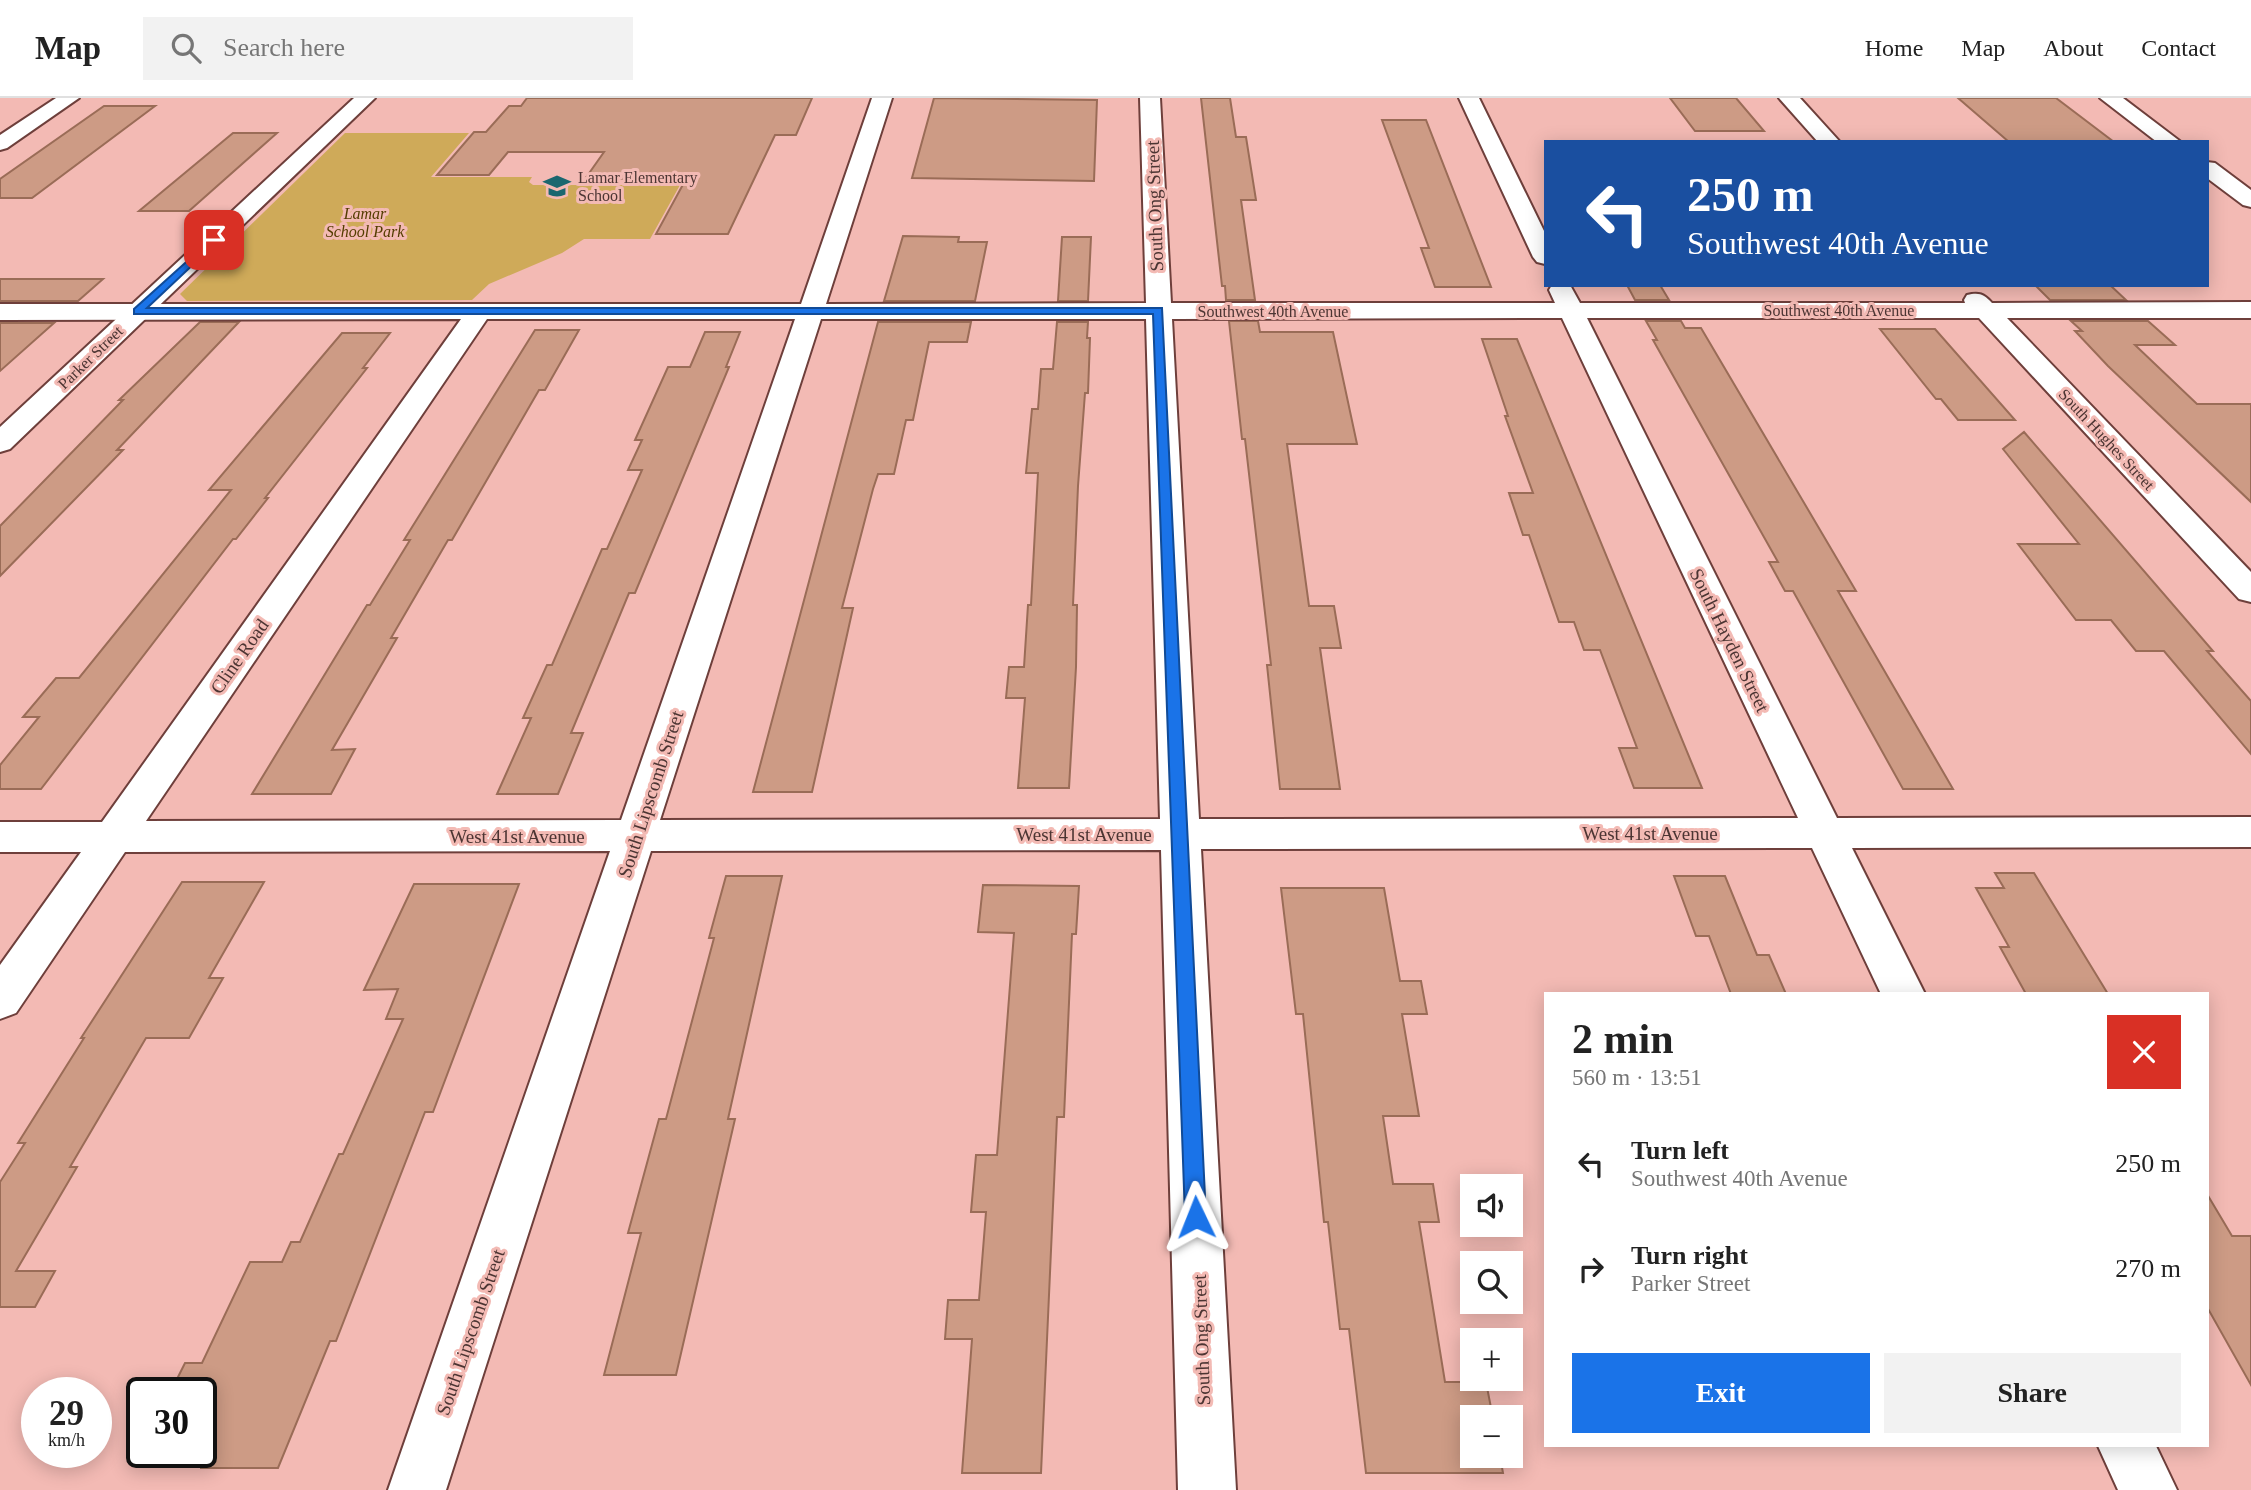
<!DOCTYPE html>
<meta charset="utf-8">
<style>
:root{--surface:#fff;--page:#f2f2f2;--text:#222;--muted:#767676;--line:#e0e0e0;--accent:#1a73e8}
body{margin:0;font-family:"Times New Roman",serif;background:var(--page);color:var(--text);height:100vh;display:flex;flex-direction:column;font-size:26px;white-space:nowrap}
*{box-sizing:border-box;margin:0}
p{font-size:23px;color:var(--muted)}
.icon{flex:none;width:38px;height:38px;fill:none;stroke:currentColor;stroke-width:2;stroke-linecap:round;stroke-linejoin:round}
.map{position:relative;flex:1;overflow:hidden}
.side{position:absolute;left:1544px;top:894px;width:665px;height:455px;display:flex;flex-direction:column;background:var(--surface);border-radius:0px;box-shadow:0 4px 18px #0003}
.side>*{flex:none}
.top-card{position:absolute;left:1544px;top:42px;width:665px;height:147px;border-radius:0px;box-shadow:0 4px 18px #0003;background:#1a4fa0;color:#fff;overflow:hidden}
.controls{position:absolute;left:1460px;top:1076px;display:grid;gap:14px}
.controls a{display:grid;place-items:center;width:63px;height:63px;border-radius:0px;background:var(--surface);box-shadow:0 4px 18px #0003;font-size:35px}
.speed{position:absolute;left:21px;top:1279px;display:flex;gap:14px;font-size:35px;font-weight:700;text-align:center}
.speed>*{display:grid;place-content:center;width:91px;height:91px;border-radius:50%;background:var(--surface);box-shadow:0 4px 18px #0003;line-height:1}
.speed small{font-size:18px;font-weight:400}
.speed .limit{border:4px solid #111;border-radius:10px;background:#fff;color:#111}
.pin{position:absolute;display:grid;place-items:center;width:60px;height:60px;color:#fff;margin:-30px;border-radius:14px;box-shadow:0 4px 10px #0006}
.me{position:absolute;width:77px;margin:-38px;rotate:358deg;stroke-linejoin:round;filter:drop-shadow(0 0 5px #0008)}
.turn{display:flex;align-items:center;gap:24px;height:147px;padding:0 28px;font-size:32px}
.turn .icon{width:91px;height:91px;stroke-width:2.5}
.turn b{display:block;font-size:49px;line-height:60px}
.round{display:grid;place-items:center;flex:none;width:74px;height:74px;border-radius:0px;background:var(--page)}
.headline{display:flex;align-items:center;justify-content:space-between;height:119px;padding:0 28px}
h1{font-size:42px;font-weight:700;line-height:52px}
.primary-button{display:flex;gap:14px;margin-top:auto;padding:14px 28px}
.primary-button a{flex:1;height:80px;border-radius:0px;background:var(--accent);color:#fff;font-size:28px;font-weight:700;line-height:80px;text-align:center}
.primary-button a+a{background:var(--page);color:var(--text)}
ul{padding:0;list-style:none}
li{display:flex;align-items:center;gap:21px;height:105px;padding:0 28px}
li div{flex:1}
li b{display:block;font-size:26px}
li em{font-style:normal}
header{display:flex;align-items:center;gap:42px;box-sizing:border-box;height:98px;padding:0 35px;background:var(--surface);border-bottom:2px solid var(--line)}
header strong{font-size:33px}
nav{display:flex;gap:38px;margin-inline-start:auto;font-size:24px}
.search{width:490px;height:63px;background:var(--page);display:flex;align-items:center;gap:18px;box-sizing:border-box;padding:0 24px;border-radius:0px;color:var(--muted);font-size:26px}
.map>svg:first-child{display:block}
</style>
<header>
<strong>Map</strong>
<div class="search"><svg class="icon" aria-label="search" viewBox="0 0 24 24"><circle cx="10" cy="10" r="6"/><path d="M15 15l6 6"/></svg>Search here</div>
<nav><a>Home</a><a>Map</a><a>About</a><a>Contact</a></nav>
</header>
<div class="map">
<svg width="2251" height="1392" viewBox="0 0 2251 1392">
<rect width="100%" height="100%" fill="#f3bab4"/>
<path fill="#cfaa59" d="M345,35H469L431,79H532L529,84L533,87H680L650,141H584L562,155L489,186L472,202L187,203L180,196Z"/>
<path fill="#cd9b85" stroke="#9a6c57" stroke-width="2" d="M527,0H812L796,37H775L728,136H656L686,81H585L604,54H508L489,77H437L474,34H486L509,8H521Z
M934,0L1097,2L1094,83L912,80Z
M1201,0H1230L1236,39H1246L1256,102H1241L1255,202H1226L1225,188H1222Z
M1670,0H1736L1764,33H1695Z
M1958,0H2056L2114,44H2009Z
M104,8H155L32,100H0V81Z
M1382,22H1426L1491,189H1435L1421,150H1429Z
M233,35H277L189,113H139Z
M903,138L959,139L958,144H987L975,203H884Z
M1062,139H1091L1088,203H1058Z
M0,181H103L78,203H0Z
M1627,187H1660L1669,202H1635Z
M2035,187H2110L2126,202H2050Z
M1229,223H1258L1260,234H1333L1357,346H1287L1309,508H1334L1341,550H1320L1340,691H1280L1267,567H1271L1245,341H1242Z
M1646,223H1681L1685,230H1701L1856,493H1838L1953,691H1903L1793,493H1785L1769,464H1778L1653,242H1657Z
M2071,223H2148L2175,247H2135L2197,306H2251V404L2108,268L2075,233H2082Z
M200,224H239L117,352H123L0,478V428L123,302H119Z
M878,224H971L967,244H929L913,322H906L894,376H878L873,391L842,510H853L812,694H753Z
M1057,224H1088L1087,240H1090L1088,295H1085L1078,388L1073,507H1077L1076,569L1069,690H1018L1025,600H1006L1009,569H1024L1028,507H1031L1038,375H1026L1032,311H1038L1041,271H1053Z
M0,225H54L0,273Z
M1880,231H1935L2015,322H1958L1941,301H1936Z
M535,232H579L545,292H539L452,442H448L391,540H397L332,652L355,651L331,696H252L367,507H370L410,442H404Z
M705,234H740L726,269H729L635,495H629L571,635H583L558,696H497L531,620H523L547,567H552L602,451H607L642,372H628L642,342H635L668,269H690Z
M342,235H390L363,270H367L265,400H268L236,441H233L41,691H0V667L39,619H23L56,580H79L231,392H209Z
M1482,241H1517L1702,690H1634L1619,650H1637L1600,552H1584L1574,524H1559L1529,437H1523L1509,395H1533L1505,318H1508Z
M2024,334L2213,553H2207L2251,603V656L2164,553H2136L2111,522H2076L2018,446H2079L2003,351Z
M1995,775H2034L2108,896H2026L2000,849H2009L1976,790H2004Z
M726,778H782L728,1021H735L676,1277H604L641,1135H628L659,1021H666L714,840H709Z
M1674,778H1725L1757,857H1769L1786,896H1731L1709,838H1696Z
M182,784H264L209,880H223L189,940H146L70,1069H77L16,1173H55L35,1209H0V1084L25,1045H18L84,940H81Z
M414,786H519L433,1014H425L336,1243H330L278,1370H201V1295H170L185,1265H202L250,1164H282L291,1144H300L339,1056H343L403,921H386L398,891L364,892Z
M983,787L1079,788L1076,836H1072L1064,1019H1057L1041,1375H962L972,1241H945L948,1202H979L986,1114H971L976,1057H997L1014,835L978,834Z
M1281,790H1384L1400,883H1421L1427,916H1402L1419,1018H1383L1393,1086H1433L1439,1124H1419L1445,1284H1486L1493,1320H1472V1358H1500L1503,1375H1366L1349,1231H1340L1328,1124H1324L1303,916H1296Z
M2207,1096L2232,1138H2251V1287L2207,1209Z"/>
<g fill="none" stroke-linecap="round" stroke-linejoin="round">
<defs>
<path id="street" d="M56,0H79L7,50L0,52V37Z
M872,0H892L826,206L1146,205L1140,0H1160L1171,205H1555L1549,192L1552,187H1570L1580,205H1965L1964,202L1967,197C1979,194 1984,196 1992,205L2251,204V220H2007L2251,474V504L2239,501L1979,220H1587L1837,720L2251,719V749L1852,750L1925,896H1881L1812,750L1201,751L1236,1392H1178L1161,752L651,753L446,1392H388L610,753L125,754L16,915L0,921V867L81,754H0V724H102L461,221L0,222V206H801ZM1562,220L1798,720L1199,721L1172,221ZM487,221H795L621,722L146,723ZM821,221H1146L1160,721L660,722Z
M1459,0H1479L1545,135V166L1537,164L1533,159Z
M1779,0H1800L1840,44H1818Z
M2098,1348H2156L2177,1392H2118Z"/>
<path id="secondary" d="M354,0H375L10,351L0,354V329Z
M2100,0H2123L2181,44H2157Z
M2207,64L2215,65L2251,92V109L2243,107L2207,80Z"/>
</defs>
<use href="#street" stroke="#6e3f3b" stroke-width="4"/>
<use href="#secondary" stroke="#6e3f3b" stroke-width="4"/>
<use href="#street" fill="#fff" fill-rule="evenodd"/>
<use href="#secondary" fill="#fff" fill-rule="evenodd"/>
</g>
<path fill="#1a73e8" stroke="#114b97" stroke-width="2" d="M214,139L217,140V144L147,210H1162L1206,1119L1203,1126L1196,1129L1188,1126L1185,1119L1153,216H134V211Z"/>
<defs>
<symbol id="school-bare" viewBox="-9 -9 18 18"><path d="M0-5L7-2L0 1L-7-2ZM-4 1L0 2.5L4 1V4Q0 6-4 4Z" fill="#1b676f" stroke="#f3bab4" stroke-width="2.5" paint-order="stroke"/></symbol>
</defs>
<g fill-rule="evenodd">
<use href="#school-bare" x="538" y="69" width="38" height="38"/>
</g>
<g text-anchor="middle" stroke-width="6" stroke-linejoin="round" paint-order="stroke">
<g font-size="16" fill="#4c3533" stroke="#f3bab4" text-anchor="start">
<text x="578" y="85">Lamar Elementary<tspan x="578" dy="18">School</tspan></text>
</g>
<g font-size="16" font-style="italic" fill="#543d00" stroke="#f3bab4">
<text x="365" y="121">Lamar<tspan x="365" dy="18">School Park</tspan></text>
</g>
<g font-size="16" fill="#4c3533" stroke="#f3bab4">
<text x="1839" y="218">Southwest 40th Avenue</text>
<text x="1273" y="219">Southwest 40th Avenue</text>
<text transform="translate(90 259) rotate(-44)" y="6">Parker Street</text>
<text transform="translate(2107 341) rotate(47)" y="6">South Hughes Street</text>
</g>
<g font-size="19" fill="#4c3533" stroke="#f3bab4">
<text transform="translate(1154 108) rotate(-92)" y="7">South Ong Street</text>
<text transform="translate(1730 542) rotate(64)" y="7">South Hayden Street</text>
<text transform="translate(239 558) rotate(-55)" y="7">Cline Road</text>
<text transform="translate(650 696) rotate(-72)" y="7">South Lipscomb Street</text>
<text x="1650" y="742">West 41st Avenue</text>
<text x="1084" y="743">West 41st Avenue</text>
<text x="517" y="745">West 41st Avenue</text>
<text transform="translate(470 1234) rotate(-71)" y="7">South Lipscomb Street</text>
<text transform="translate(1201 1242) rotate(-92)" y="7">South Ong Street</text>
</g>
</g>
</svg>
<div class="controls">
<a><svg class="icon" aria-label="sound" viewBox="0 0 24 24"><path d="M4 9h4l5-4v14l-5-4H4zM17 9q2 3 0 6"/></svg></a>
<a><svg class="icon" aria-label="search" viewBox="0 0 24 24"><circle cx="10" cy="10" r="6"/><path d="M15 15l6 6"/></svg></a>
<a>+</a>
<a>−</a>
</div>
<div class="speed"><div>29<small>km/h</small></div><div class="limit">30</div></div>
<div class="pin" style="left:214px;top:142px;background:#d93025"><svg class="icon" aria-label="arrive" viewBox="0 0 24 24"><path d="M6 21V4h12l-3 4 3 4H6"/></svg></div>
<svg class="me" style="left:1196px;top:1119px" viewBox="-20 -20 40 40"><path d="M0-17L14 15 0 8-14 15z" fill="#1a73e8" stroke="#fff" stroke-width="4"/></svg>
<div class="top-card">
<div class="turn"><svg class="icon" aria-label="left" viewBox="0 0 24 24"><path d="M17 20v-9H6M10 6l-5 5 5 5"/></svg><div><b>250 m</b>Southwest 40th Avenue</div></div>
</div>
<section class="side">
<div class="headline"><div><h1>2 min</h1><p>560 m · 13:51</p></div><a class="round" style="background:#d93025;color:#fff"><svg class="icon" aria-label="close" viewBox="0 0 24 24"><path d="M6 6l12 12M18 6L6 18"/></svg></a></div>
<ul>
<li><svg class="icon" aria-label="left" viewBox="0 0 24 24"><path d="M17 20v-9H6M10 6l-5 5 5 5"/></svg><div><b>Turn left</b><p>Southwest 40th Avenue</p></div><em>250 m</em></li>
<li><svg class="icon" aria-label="right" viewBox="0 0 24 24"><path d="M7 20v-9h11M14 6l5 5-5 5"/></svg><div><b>Turn right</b><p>Parker Street</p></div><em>270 m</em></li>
</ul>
<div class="primary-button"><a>Exit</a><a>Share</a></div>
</section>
</div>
